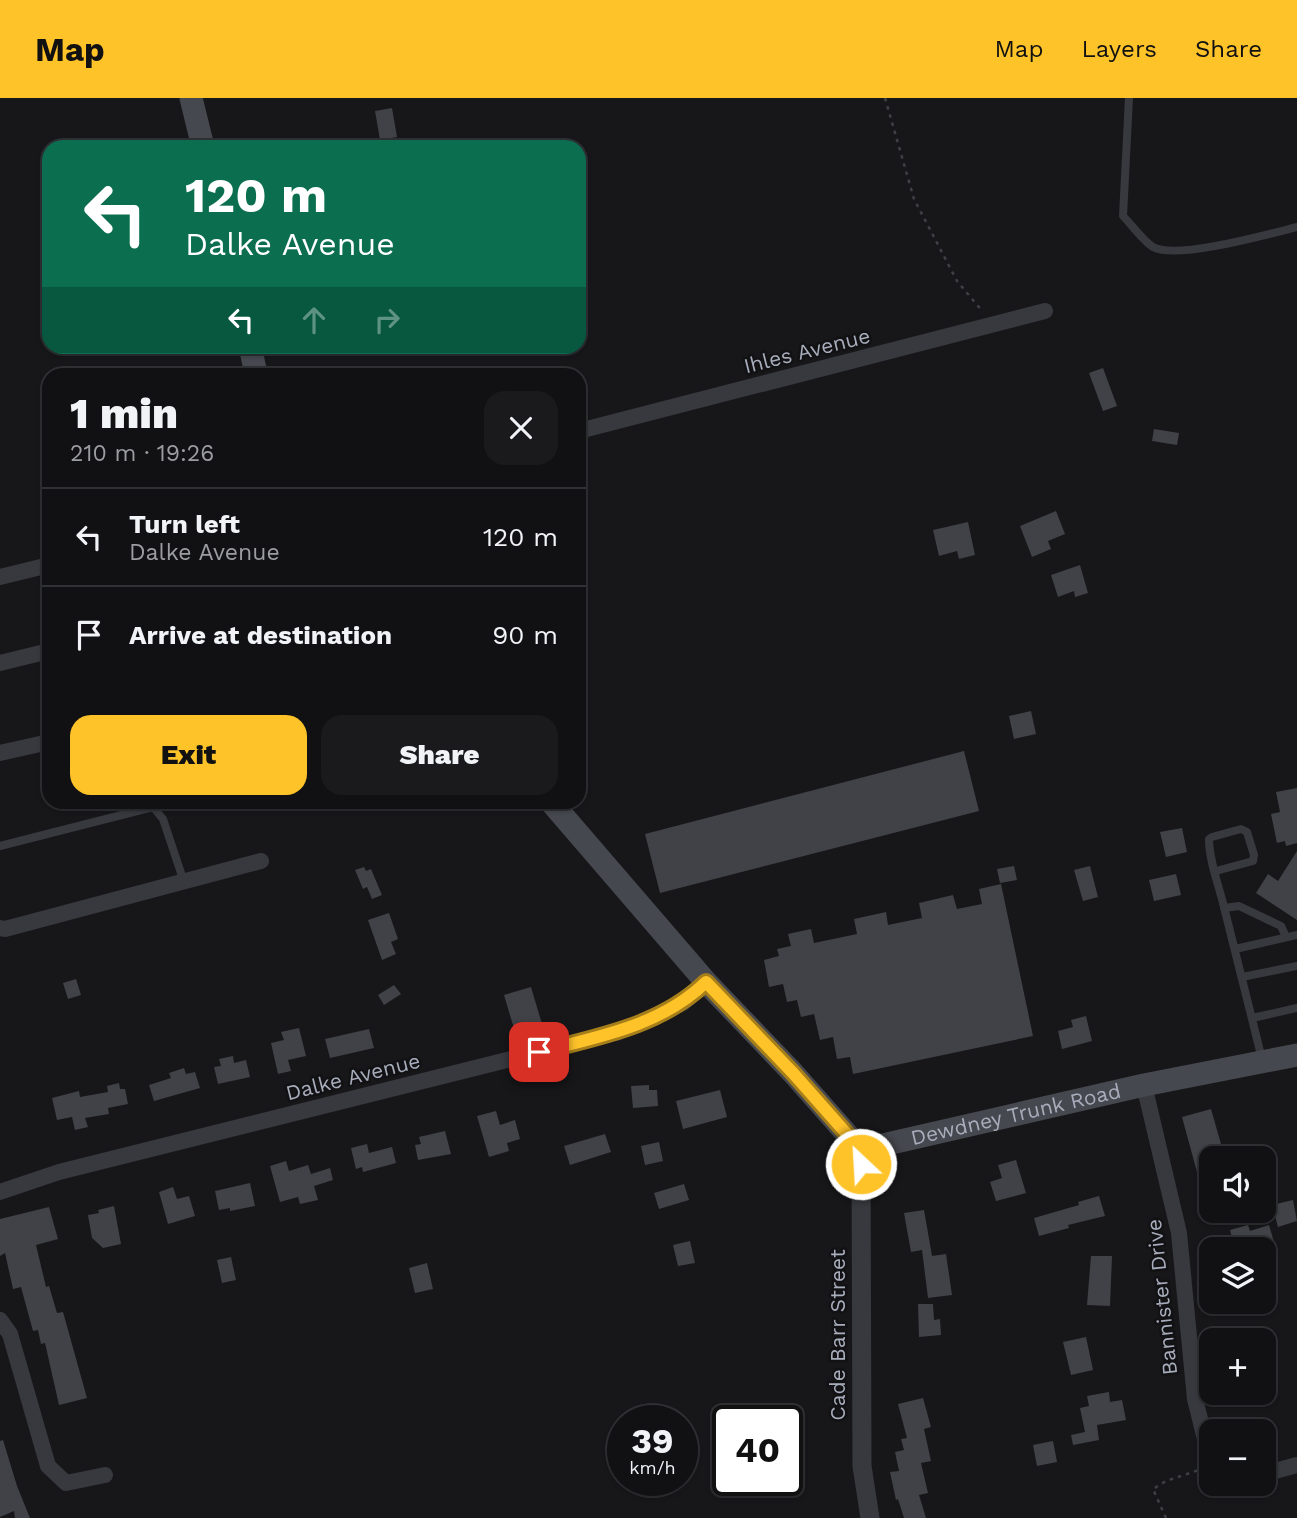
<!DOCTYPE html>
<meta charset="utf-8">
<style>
:root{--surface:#111114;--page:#1a1a1d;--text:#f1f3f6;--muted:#9c9da0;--line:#303134;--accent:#ffc32a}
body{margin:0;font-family:"Work Sans",sans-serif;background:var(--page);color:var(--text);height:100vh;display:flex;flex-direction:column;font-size:26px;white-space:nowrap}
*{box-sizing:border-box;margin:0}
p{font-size:23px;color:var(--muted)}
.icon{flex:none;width:38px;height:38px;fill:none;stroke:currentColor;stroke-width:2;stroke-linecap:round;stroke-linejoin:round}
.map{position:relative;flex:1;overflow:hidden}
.details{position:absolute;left:42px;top:270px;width:544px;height:441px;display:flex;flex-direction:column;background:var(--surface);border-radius:21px;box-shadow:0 2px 5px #0004,0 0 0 2px var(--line)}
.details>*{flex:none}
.hud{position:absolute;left:42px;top:42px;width:544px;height:214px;border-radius:21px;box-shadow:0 2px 5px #0004,0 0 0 2px var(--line);background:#0b6e4f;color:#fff;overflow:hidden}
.buttons{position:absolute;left:1199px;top:1048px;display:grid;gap:14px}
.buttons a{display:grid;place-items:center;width:77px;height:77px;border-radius:14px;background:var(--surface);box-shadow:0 2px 5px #0004,0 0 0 2px var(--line);font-size:35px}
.speed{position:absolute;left:607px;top:1307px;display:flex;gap:14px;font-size:35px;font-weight:700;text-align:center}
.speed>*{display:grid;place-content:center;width:91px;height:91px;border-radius:50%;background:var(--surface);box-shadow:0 2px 5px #0004,0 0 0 2px var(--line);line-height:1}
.speed small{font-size:18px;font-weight:400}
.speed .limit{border:4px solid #111;border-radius:10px;background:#fff;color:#111}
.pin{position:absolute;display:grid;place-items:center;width:60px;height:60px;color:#fff;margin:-30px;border-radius:14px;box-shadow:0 4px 10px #0006}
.me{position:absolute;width:77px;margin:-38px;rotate:335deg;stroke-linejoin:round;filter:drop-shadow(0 0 5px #0008)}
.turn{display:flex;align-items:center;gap:24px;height:147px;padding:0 28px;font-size:32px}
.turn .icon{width:91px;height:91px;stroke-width:2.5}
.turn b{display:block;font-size:49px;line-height:60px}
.lanes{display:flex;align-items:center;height:66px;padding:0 28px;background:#0003;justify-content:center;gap:35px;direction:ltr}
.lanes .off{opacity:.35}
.round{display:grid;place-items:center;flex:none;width:74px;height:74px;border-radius:21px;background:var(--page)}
.head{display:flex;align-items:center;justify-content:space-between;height:119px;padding:0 28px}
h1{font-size:42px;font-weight:800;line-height:52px}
.button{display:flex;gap:14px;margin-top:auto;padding:14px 28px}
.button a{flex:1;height:80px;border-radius:21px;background:var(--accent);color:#111;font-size:28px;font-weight:800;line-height:80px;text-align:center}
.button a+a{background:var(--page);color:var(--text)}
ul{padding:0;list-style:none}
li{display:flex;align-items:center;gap:21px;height:98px;padding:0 28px;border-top:2px solid var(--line)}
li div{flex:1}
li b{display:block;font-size:26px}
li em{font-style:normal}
header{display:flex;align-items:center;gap:42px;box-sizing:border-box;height:98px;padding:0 35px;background:var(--accent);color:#111}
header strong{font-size:33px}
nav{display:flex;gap:38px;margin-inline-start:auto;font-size:24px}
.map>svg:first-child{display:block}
</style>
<header>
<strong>Map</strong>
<nav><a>Map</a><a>Layers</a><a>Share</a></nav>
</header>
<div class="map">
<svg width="1297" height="1420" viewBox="0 0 1297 1420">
<rect width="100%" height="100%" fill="#17171a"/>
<path fill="#414247" d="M392,10L397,39L380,42L375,13Z
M1103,270L1117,308L1103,313L1089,275Z
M1154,331L1179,335L1177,347L1152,343Z
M1056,413L1065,436L1048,443L1051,451L1032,459L1020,428Z
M968,424L975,457L959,461L957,453L939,458L933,432Z
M1080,467L1088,495L1075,499L1074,493L1058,499L1051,477Z
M1031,613L1036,636L1014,641L1009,618Z
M964,653L979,713L660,795L645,736Z
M1297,690V745L1286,748L1285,743L1277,745L1271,716L1280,714L1276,694Z
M1182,730L1187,754L1166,759L1160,734Z
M1297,753V822L1256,795L1268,776L1278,783Z
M1014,768L1017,782L1000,785L997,771Z
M1090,768L1098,799L1083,803L1074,772Z
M364,769L366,773L371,771L382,797L372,801L367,789L363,791L355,772Z
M1176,776L1181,797L1154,803L1149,782Z
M1001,786L1033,938L853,976L850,959L837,961L833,939L820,942L814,916L801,919L797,902L787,904L783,886L769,889L764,862L779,858L777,851L791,848L788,836L811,831L814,845L857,836L854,821L886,814L888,827L922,820L919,805L953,797L957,811L982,806L979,791Z
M389,815L398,841L391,844L396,856L382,862L368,822Z
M76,881L81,897L68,901L63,885Z
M394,887L401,896L384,907L378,897Z
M531,889L542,926L515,934L504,897Z
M1086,918L1092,943L1062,951L1058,933L1073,929L1071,922Z
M299,930L306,958L288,962L291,973L278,976L271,945L284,942L281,934Z
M369,931L374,950L330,960L325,941Z
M233,958L234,965L246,962L250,979L218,986L214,969L221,968L219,961Z
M184,970L186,976L195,974L200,990L154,1003L149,987L171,980L169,975Z
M119,985L120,991H125L128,1006L108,1010L109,1016L85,1020L88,1029L75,1032L72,1019L57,1022L52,1000L79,993L80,999L108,994L107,988Z
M649,987V992H657L658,1008L633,1010L631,988Z
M720,992L727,1019L683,1031L676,1003Z
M1211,1011L1225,1060H1211V1082L1200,1085L1182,1019Z
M496,1013L500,1027L515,1022L520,1041L507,1045L509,1053L489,1059L477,1018Z
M445,1033L451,1056L418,1062L415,1047L421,1046L419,1039Z
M605,1036L611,1054L570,1067L564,1048Z
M659,1044L663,1063L645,1067L641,1048Z
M367,1046L369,1055L392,1049L396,1065L363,1074L362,1069L356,1071L351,1050Z
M1016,1062L1026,1095L996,1103L990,1084L1002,1080L998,1067Z
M286,1063L289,1073L308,1067L311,1076L330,1070L333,1082L314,1088L318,1102L300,1106L298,1099L280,1104L270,1068Z
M250,1085L255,1108L230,1113V1110L219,1112L215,1093Z
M684,1086L689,1102L659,1111L654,1095Z
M173,1089L177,1101L189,1098L195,1118L168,1126L159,1094Z
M1099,1098L1105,1118L1068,1127L1069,1130L1039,1138L1034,1120L1079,1107L1078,1104Z
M1293,1102L1297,1123L1278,1129L1272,1107Z
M114,1108L121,1146L103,1150L92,1140L88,1117L99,1115L98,1112Z
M49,1109L58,1141L36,1147L46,1189L49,1188L57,1215L63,1214L87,1300L59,1307L45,1245L41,1246L38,1232L33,1233L21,1189L13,1191L5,1155L0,1158V1121Z
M924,1112L932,1158L946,1156L952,1197L928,1200L922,1152L911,1154L904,1115Z
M1248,1127L1250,1133L1269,1127L1277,1154L1264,1158V1152H1235L1230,1132Z
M690,1143L695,1165L678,1168L673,1147Z
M1091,1158H1112L1110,1208L1087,1207Z
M231,1159L236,1182L222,1185L217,1162Z
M427,1165L433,1191L415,1195L409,1170Z
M918,1206H933L934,1222L940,1221L941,1237L919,1239Z
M1086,1239L1093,1272L1071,1277L1063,1244Z
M1109,1294L1110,1304L1122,1302L1126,1322L1097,1327L1099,1342L1073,1347L1071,1337L1085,1334L1080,1310L1089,1308L1087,1298Z
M923,1300L931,1329L924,1331L931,1363L921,1365L928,1395L919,1397L926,1420H904L898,1401L896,1402L890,1374L899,1373L895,1354L904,1352L901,1341L907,1340L898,1306Z
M3,1342L17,1388L30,1420H15L14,1413L0,1419V1343Z
M1053,1343L1057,1364L1037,1368L1033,1347Z"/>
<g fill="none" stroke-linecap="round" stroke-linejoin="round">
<path stroke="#3e4046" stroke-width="2.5" stroke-dasharray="3.5 5" stroke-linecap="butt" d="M885,0L914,101L957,183L983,214
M1166,1420L1153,1391L1166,1383L1199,1372"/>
<path stroke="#38393f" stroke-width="8" d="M1129,0L1123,118C1131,126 1144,144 1153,149C1176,162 1269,136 1297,129
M0,748L153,709L163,721L184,784
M1216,773L1253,763L1254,757L1247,734L1241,731L1212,739L1209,741C1209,763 1219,788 1224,809C1237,860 1249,910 1262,961
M1224,810L1239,808L1281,828L1286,839
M1235,851L1297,837
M1242,879L1297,868
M1252,920L1297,910"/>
<path stroke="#38393f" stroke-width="16" d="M579,333L1045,213
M0,479L49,467
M0,565L49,553
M0,655L49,644
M0,830L5,831L261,763
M1144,987L1179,1135L1195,1301L1211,1365
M0,1094L59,1074L619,934L683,905L706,884
M0,1222L10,1236L48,1368L66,1385L105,1377
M1264,1376L1297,1367"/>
<path stroke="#38393f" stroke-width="19" d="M861,1052L862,1368L870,1420"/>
<g stroke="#46484f" stroke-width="23">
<path d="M191,0L203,49"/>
<path d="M250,248L256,276"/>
<path id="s1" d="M551,704L706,884L793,975L861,1052L1144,987L1297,957"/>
</g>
</g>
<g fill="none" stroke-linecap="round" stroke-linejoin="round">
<defs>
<path id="route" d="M539,954C597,939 661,928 706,884L793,975L861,1052V1066"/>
</defs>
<use href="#route" stroke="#a67f1b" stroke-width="18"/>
<use href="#route" stroke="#ffc32a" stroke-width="12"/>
</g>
<g text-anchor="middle" stroke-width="5" stroke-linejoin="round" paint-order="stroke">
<g font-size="21" fill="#a8adbb" stroke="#121215">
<text transform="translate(807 253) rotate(-14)" y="7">Ihles Avenue</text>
<text transform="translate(353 979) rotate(-14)" y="7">Dalke Avenue</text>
<text dy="7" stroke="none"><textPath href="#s1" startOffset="625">Dewdney Trunk Road</textPath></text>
<text transform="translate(1162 1199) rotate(-96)" y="7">Bannister Drive</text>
<text transform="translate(838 1237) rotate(-90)" y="7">Cade Barr Street</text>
</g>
</g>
</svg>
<div class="buttons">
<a><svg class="icon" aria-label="sound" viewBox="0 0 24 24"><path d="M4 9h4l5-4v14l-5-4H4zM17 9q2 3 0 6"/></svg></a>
<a><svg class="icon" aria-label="layers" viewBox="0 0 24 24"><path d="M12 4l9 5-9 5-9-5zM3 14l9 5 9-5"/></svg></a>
<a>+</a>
<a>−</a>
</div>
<div class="speed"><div>39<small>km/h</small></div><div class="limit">40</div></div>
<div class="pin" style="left:539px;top:954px;background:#d93025"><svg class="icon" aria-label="arrive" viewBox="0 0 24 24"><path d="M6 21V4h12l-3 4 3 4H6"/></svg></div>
<svg class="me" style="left:861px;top:1066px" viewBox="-20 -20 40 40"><circle r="17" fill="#ffc32a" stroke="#fff" stroke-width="3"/><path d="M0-11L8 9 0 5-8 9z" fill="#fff"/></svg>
<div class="hud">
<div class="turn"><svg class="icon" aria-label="left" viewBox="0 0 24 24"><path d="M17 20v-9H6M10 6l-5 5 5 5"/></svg><div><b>120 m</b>Dalke Avenue</div></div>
<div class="lanes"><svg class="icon" aria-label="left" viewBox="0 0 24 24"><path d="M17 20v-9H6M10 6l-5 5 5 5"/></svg><svg class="icon off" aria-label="ahead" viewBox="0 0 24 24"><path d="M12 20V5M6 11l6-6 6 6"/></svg><svg class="icon off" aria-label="right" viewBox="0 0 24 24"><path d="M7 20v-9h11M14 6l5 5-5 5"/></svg></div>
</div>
<section class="details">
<div class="head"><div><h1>1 min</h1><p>210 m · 19:26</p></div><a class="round"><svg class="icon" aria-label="close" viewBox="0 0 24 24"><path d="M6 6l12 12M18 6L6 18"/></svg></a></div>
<ul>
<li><svg class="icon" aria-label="left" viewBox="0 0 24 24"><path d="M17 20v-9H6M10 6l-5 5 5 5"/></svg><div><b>Turn left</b><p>Dalke Avenue</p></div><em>120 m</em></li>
<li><svg class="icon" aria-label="arrive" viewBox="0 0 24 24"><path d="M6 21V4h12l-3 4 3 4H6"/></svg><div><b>Arrive at destination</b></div><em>90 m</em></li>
</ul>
<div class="button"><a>Exit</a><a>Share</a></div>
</section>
</div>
